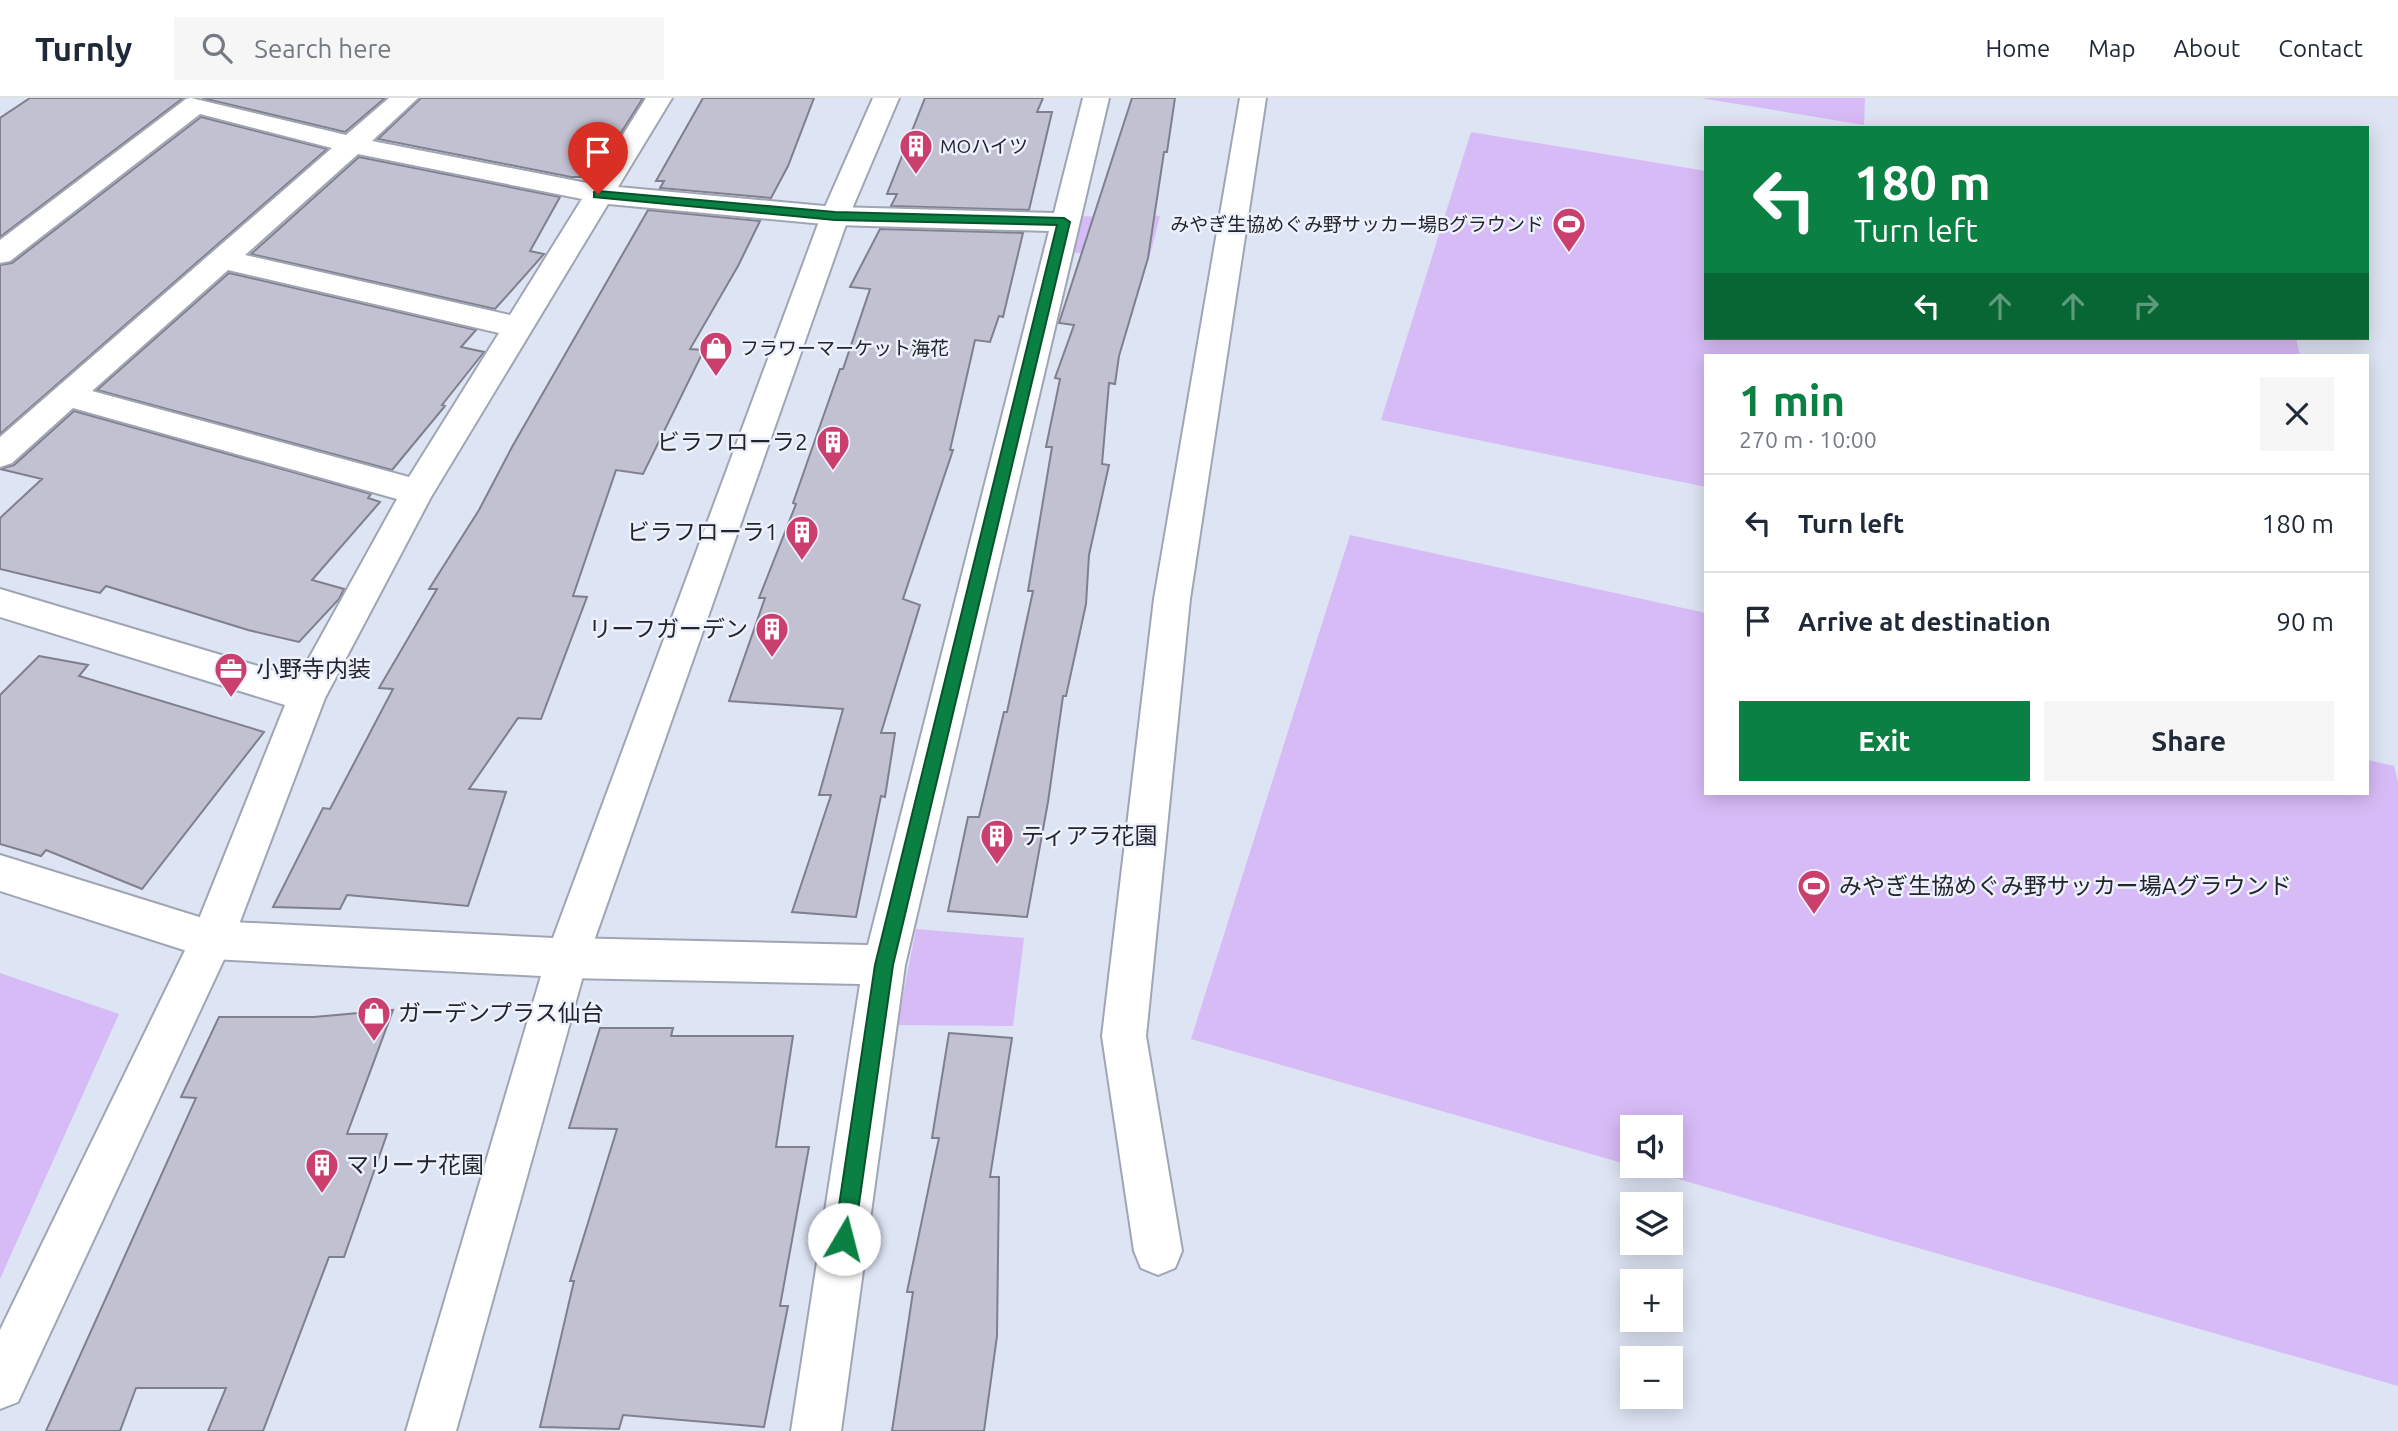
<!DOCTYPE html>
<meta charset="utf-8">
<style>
:root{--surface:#fff;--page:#f6f6f7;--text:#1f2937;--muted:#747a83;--line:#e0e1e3;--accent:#0b8043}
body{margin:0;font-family:Ubuntu,"Noto Sans JP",sans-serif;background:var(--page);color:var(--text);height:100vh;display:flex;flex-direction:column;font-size:26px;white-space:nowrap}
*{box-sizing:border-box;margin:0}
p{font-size:23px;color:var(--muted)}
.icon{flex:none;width:38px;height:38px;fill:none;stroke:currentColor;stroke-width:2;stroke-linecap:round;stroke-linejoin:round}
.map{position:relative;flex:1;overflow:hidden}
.drawer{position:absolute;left:1704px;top:256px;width:665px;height:441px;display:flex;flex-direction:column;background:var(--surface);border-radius:0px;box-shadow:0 4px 18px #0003}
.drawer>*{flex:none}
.hud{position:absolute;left:1704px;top:28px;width:665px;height:214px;border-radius:0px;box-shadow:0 4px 18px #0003;background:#0b8043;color:#fff;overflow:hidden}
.controls{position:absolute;left:1620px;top:1017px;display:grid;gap:14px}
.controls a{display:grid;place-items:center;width:63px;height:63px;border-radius:0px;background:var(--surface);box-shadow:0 4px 18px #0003;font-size:35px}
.pin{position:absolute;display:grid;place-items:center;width:60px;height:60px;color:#fff;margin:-72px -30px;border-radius:50% 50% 50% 0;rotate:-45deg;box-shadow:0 0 7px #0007}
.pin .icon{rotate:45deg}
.me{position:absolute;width:77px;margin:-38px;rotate:8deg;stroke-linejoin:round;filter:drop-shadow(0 0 5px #0008)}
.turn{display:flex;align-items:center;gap:24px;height:147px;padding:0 35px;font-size:32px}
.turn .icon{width:91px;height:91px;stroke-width:2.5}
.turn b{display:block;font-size:49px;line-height:60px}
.lanes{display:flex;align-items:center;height:66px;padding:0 35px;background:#0003;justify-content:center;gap:35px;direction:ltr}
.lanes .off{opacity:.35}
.round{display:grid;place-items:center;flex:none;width:74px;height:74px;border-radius:0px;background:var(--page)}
.headline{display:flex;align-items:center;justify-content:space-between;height:119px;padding:0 35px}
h1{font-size:42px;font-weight:700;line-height:52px;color:var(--accent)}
.action{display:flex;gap:14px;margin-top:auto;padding:14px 35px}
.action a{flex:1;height:80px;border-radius:0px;background:var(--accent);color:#fff;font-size:28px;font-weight:700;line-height:80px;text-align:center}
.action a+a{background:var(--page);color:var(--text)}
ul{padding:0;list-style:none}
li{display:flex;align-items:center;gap:21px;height:98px;padding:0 35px;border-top:2px solid var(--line)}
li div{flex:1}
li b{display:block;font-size:26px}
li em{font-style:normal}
header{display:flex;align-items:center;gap:42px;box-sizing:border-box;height:98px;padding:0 35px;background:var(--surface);border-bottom:2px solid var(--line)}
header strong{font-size:33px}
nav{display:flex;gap:38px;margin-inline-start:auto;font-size:24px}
.search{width:490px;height:63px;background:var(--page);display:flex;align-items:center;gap:18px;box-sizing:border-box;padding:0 24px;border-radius:0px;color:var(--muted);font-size:26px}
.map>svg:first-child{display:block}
</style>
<header>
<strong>Turnly</strong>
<div class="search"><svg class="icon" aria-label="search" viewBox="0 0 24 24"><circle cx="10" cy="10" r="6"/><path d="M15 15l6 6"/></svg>Search here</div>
<nav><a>Home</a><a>Map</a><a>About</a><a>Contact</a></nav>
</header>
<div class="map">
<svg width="2398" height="1333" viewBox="0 0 2398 1333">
<rect width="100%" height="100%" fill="#dde4f3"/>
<path fill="#d7bbf6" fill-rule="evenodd" d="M1701,0H1865L1864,27Z
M1471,34L1706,73V240H2296L2300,257H1706V389L1381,322Z
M1113,113L1160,118L1149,161L1068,154L1077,118L1109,119Z
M1350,437L1706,515V695H2368V662L2394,668L2398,684V1288L1191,941ZM1633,1029H1671V1068H1633Z
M916,831L1024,840L1013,928L897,927Z
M0,875L119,916L0,1181Z"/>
<path fill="#c2c1d1" stroke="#7f7f8d" stroke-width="2" d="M30,0H183L0,139V20Z
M202,0H385L345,34Z
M421,0H643L593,79H571L378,41Z
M703,0H814L788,68L771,100L660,90L664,83H656Z
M925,0H1043L1037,14H1052L1029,112L891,108L897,96H887Z
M1132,0H1175L1167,54H1164L1148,160L1119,258L1115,286L1109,285L1102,366L1109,367L1089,457L1086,506L1066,598H1063L1048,704L1027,819L948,813L968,719H979L1004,614H1007L1033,493H1028L1052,349H1046L1060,281L1055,280L1074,227L1059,225Z
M201,19L327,51L0,336V167L12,165Z
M359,59L560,99L530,153L544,156L495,211L251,156Z
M648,112L760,123L738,168L690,251L704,252L643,376L616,372L573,498L587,499L541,621L518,620L469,691L506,694L468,808L347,797L340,811L273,809L323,710L330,711L393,591L379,590L437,491H429L479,412L512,349Z
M880,131L1023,135L1003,219L999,218L990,244L975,242L950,352H953L903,501L920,507L881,635H895L885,699L881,698L856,819L792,814L831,697H819L843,611L729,603L765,500H759L796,406L793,405L816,339L840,271H843L870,191L850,189Z
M229,175L476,232L461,249L484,254L442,307L445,308L392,372L97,292Z
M74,313L371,396L368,400L380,404L312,482L344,491L339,501L299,544L248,532L106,488L100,495L0,471V420L42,381L0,371L14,367Z
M39,558L88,567L79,578L264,634L142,791L46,752L41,758L0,746V597Z
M393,912L347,1036H387L344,1159H329L263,1333H208L226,1290H136L120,1333H46L196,1000L181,999L219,919H314Z
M600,930H673L671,938H793L776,1049H809L780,1208H788L764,1329L623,1317L619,1331L540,1329L574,1183H570L617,1031L569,1030Z
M949,935L1012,940L990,1079H999L997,1238L984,1333H892L913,1194H907L939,1040H932Z"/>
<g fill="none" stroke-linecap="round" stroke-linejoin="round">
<defs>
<path id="street" d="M191,0L346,37L389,0H418L372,43L592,86L646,0H672L618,89L835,109L1054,115L1083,0H1109L905,867L841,1333H791L860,886L567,880L552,874L546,860L552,846L567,840L868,847L1049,133L835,127L608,106L431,399L325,600L233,842L18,1304L0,1311V1232L193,836L285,607L0,519V491L298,580L397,401L73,310L12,365L0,369V339L332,50L200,16L10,163L0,165V142L186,1ZM358,56L582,101L510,217L245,157ZM228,172L499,235L409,379L92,293Z
M1240,0H1266L1190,501L1146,938L1182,1153L1175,1170L1158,1177L1141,1170L1134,1153L1102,938L1154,501Z"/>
<path id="secondary" d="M873,0H899L849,118L588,860L456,1333H406L541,878L212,861L0,793V757L212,823L553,840L821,118Z"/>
</defs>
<use href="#street" stroke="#9fa5b3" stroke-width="4"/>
<use href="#secondary" stroke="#9fa5b3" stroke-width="4"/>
<use href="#street" fill="#fff" fill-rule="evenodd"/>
<use href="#secondary" fill="#fff" fill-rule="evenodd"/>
</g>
<path fill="#0b8043" stroke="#07532c" stroke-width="2" d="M598,93L835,114L1064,120L1070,124L893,867L854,1141L851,1148L844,1151L837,1148L834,1141L875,867L1057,127L835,122L594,99V94Z"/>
<defs>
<symbol id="building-pin" viewBox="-11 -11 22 30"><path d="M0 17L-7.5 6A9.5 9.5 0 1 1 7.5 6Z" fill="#cb3f6f" stroke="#ecf1fd"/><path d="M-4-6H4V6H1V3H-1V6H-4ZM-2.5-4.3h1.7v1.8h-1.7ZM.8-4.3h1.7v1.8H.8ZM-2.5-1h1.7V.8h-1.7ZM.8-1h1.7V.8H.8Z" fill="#fff"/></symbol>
<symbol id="stadium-pin" viewBox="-11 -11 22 30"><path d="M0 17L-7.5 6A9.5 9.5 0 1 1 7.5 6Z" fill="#cb3f6f" stroke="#ecf1fd"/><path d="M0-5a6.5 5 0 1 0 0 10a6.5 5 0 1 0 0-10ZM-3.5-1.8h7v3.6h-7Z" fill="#fff"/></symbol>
<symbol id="shop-pin" viewBox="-11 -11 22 30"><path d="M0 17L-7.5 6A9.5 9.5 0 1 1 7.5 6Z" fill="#cb3f6f" stroke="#ecf1fd"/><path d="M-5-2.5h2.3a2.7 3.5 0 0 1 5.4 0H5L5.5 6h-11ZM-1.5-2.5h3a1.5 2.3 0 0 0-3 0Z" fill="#fff"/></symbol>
<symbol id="office-pin" viewBox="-11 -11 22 30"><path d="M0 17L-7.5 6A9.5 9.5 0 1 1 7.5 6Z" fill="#cb3f6f" stroke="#ecf1fd"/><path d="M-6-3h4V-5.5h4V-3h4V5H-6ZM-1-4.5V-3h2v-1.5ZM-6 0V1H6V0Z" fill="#fff"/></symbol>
</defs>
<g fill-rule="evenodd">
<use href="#building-pin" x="897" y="29" width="38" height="52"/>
<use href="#stadium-pin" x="1550" y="107" width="38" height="52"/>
<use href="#shop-pin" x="697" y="231" width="38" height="52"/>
<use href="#building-pin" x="814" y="325" width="38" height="52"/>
<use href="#building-pin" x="783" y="415" width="38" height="52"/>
<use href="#building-pin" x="753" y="512" width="38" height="52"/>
<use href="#office-pin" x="212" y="552" width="38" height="52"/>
<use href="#building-pin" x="978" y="719" width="38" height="52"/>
<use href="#stadium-pin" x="1795" y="769" width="38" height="52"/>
<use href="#shop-pin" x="355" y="896" width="38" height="52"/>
<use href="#building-pin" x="303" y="1048" width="38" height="52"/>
</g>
<g text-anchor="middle" stroke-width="5" stroke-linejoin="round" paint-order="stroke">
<g font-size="19" fill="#23252a" stroke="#ecf1fd" text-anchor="start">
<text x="940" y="55">MOハイツ</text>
<text x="1544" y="133" text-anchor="end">みやぎ生協めぐみ野サッカー場Bグラウンド</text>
<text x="740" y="257">フラワーマーケット海花</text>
</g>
<g font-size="23" fill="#23252a" stroke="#ecf1fd" text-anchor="start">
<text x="808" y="352" text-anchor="end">ビラフローラ2</text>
<text x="778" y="442" text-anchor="end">ビラフローラ1</text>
<text x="748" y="539" text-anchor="end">リーフガーデン</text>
<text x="256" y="579">小野寺内装</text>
<text x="1021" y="746">ティアラ花園</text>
<text x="1839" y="796">みやぎ生協めぐみ野サッカー場Aグラウンド</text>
<text x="398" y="923">ガーデンプラス仙台</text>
<text x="346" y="1075">マリーナ花園</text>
</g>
</g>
</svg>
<div class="controls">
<a><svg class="icon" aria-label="sound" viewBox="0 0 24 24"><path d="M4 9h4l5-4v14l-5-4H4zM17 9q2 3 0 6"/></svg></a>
<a><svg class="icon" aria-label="layers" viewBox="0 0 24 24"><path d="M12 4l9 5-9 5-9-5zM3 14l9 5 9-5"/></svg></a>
<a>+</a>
<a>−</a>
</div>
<div class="pin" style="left:598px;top:96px;background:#d93025"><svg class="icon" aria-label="arrive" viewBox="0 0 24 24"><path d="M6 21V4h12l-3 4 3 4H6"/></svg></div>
<svg class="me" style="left:844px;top:1141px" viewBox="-20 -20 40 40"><circle r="19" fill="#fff"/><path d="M0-13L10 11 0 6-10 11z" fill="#0b8043"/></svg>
<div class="hud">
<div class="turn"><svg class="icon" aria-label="left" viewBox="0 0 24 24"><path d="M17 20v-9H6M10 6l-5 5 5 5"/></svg><div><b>180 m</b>Turn left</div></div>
<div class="lanes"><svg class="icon" aria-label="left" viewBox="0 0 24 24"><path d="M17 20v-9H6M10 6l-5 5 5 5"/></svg><svg class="icon off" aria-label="ahead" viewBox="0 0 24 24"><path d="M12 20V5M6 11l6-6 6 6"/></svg><svg class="icon off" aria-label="ahead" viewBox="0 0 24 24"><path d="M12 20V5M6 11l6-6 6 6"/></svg><svg class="icon off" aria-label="right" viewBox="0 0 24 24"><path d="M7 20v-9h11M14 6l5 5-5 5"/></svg></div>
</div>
<section class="drawer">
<div class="headline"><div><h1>1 min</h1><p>270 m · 10:00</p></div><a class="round"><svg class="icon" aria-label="close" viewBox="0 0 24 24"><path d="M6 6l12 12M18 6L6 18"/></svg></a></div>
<ul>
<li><svg class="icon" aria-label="left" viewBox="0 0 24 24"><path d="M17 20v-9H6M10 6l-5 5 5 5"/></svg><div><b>Turn left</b></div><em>180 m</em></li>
<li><svg class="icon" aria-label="arrive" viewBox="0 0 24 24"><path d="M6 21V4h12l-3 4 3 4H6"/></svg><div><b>Arrive at destination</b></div><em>90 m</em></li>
</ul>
<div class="action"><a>Exit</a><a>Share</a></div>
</section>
</div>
